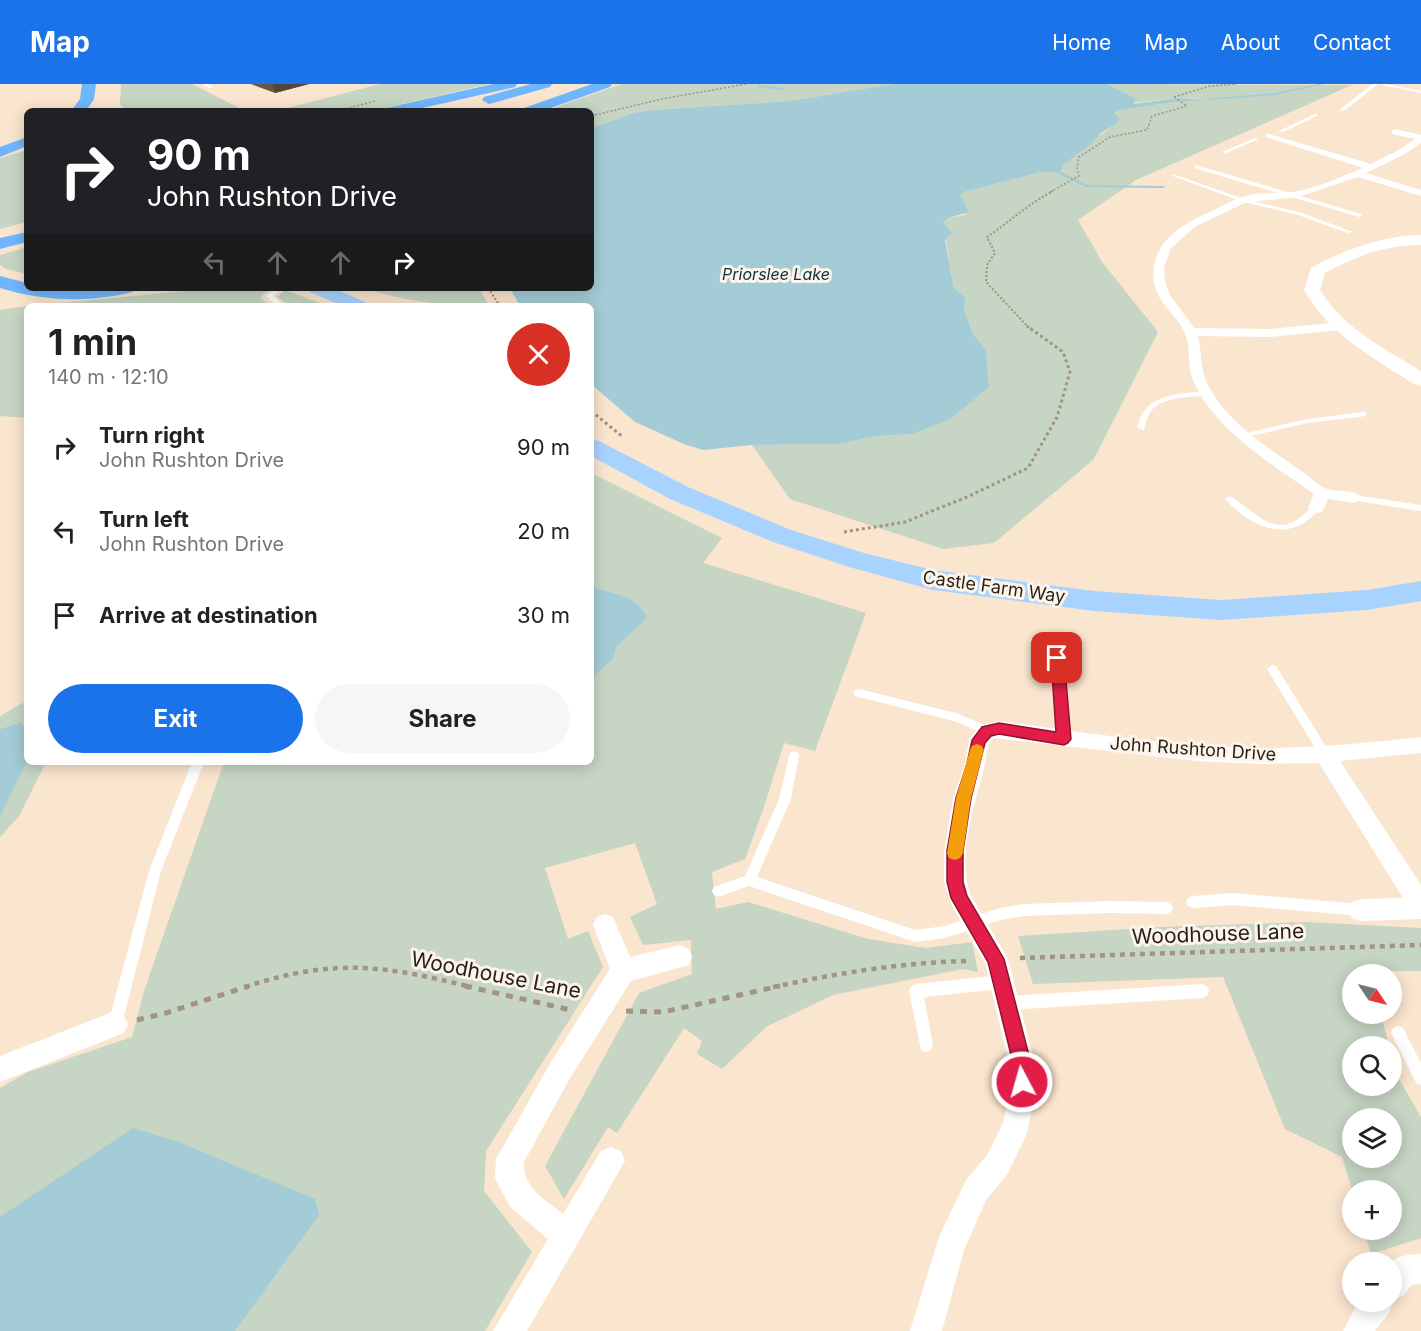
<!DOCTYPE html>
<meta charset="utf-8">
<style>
:root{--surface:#fff;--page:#f6f6f6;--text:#222;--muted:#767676;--accent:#1a73e8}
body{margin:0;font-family:Inter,sans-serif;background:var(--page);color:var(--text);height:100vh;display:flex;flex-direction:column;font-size:22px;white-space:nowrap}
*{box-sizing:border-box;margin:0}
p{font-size:20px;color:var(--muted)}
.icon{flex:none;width:33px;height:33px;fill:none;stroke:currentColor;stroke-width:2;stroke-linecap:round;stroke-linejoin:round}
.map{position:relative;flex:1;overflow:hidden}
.details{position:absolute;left:24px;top:219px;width:570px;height:462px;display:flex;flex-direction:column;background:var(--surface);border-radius:9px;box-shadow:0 3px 15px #0003}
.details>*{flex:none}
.guide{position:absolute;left:24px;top:24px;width:570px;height:183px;border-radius:9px;box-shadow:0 3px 15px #0003;background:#202124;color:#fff;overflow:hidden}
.needle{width:39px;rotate:125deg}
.fabs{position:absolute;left:1342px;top:880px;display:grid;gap:12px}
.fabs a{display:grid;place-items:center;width:60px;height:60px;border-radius:50%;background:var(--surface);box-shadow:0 3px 15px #0003;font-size:30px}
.pin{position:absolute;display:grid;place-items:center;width:51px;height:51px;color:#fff;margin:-26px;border-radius:12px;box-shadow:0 3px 9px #0006}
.me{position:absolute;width:66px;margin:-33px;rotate:354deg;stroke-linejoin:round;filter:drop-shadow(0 0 4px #0008)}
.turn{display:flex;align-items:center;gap:21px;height:126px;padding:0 24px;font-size:27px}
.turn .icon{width:78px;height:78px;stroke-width:2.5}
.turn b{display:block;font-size:42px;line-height:51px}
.lanes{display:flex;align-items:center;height:57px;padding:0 24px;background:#0003;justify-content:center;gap:30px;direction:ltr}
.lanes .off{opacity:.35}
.round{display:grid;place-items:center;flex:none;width:63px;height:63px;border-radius:32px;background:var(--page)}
.summary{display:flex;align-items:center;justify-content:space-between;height:102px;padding:0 24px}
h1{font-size:36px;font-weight:700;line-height:45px}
.cta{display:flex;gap:12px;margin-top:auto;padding:12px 24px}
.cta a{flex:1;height:69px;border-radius:36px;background:var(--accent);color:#fff;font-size:24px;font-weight:700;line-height:69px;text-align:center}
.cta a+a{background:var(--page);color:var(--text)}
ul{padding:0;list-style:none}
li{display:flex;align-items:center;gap:18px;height:84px;padding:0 24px}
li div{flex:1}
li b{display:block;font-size:22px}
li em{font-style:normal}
header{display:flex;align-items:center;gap:36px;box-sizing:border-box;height:84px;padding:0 30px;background:var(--accent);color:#fff}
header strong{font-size:28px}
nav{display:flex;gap:33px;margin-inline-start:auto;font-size:21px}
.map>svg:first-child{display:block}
</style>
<header>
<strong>Map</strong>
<nav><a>Home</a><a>Map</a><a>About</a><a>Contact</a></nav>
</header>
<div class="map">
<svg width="1421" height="1247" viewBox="0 0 1421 1247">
<rect width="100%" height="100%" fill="#fae5cf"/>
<path fill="#c6d5c4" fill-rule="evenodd" d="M121,0H192L245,27H125L120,20Z
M380,0H489L372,27H276Z
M622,0H893L790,17L651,26L633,29L591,44V27H545Z
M1106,0L1352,1L1136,96L1078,136L1102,178L1158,248L1094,375L994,459L943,465L790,415L752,361L838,360L879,352L912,350L989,303L986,267L973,250L964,225L966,214L954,205L943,139L948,134L965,131L960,111L964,108L1041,88L1060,89C1062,86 1062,83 1064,80C1067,76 1106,46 1110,44L1117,27L1173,18L1207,15L1178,14L1133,19L1136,16Z
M27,66V138L0,145V74Z
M27,163V190L6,185L0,181V171Z
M215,204H271L260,213L270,222H30Z
M364,204H479L489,222C445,222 407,218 364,204Z
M285,206L328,222H329H290L277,213Z
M27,222V334L0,332V226Z
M591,389L722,454L703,479L866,529L815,667L784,659L763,726L745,775L712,788L716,825L748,818L868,855L926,864L972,858L978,888L963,885L833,911L766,943L722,985L697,970L702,957L684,944L617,1049L608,1043L564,1115L545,1082L639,909L692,890L691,856L643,861L630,833L657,820L635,759L545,784L568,855L588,847L603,883L486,1067L484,1107L532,1168L485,1247H0V1004L28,988L132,953L144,907L224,678H591Z
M22,619L27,621V644L21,638L0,645V632Z
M27,678H46L19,732L0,753V733Z
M1307,838L1421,844V887H1371L1372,891H1353V930H1381L1389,963H1353V1002H1392V977L1395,988L1421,1033V1154L1371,1170L1364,1146H1392V1107H1353V1109L1342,1073L1285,1045L1223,893L1033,900L1018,852L1161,843ZM1353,1035H1392V1074H1353Z"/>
<path fill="#a4ccd6" d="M893,0H1107L1136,15L1133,20L1178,14L1208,16L1173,18L1117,27L1115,29L1119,34L1116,40L1102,48L1092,59L1064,80L1060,89L1041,88L964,108L960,111L969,128L948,134L943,139L952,149L945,156L954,204L966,214L964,225L973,250L986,266L989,303L950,335L912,350L879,352L838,360L752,361L703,366L684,360L635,338L591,300V222H520L510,204H591V44L633,29L651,26L790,17Z
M591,503C612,509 638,512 647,534L616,563L613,575L591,594Z
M21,638L27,644V678L0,733V645Z
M133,1044L176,1057L315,1115L319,1131L235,1247H0V1133Z"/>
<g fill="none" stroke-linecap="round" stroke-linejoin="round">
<path fill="#a4ccd6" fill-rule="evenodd" d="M1319,0H1324L1275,11L1207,16L1205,15L1275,9Z
M759,1L784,4L786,5L784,6L758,3Z
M1059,88H1061L1087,101L1163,102L1165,103L1163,104L1086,103L1059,90Z"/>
<path stroke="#a39383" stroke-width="1.5" stroke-dasharray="2 2" stroke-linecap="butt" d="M1174,13L1210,2L1237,0
M338,27L375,17
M591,32L662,15L746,0
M1050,108L1079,92L1077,83L1079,73L1110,53L1147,46L1152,32L1187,22L1174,13"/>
<path stroke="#a39383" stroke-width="2" stroke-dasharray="2 2" stroke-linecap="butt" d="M488,204L500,222
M1029,244L986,198L987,181L995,169L987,153C1009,138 1030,119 1053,107"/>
<path stroke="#a39383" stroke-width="3" stroke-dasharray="3 3" stroke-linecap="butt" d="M591,327L623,353
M844,448L905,438L967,413L1028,384L1057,333L1070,288L1063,268L1027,242"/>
<path stroke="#a39383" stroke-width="4.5" stroke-dasharray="5 5" stroke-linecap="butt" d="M1020,874L1421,861
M245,903C333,874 383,881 471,903
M773,903C839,889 904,878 971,877"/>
<path stroke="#a39383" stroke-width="5" stroke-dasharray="7 7" stroke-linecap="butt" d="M465,902L571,926
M626,927L663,928L780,902
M137,936L166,929L249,902"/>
<path fill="#fff" fill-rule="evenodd" d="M202,0H208L213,3L210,4Z
M1373,0H1386L1421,7V9L1378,0L1344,27H1340V25Z
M1315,30L1319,31L1283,48L1279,47Z
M1255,54L1259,55L1226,69L1222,68Z
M1196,81L1361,130L1362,131L1359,133L1194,84Z
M1173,90L1244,115L1302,129L1353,148L1348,149L1298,131L1240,117L1173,92Z
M276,204H283L273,212L284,222H277L266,212Z
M1206,307H1209V311C1190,314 1158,311 1148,332C1146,336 1145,341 1144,346L1137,344C1145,309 1176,310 1206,307Z
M1363,328H1366V332L1308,339L1246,353L1242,351L1246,349L1308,335Z
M1354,411L1421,421V427L1351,416L1350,414Z
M1229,412C1249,421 1268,450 1293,438C1302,434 1307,425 1316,421L1320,424C1291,461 1253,445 1225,415Z
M1057,570L1062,574L1068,655L1067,658H1059L1058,655L1052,574Z
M1272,581L1276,582L1328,666L1329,669L1328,672L1324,674L1320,672L1267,585Z
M859,605L956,629L991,644L992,647L991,650L987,651L954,637L855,612L854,609L855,606Z
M794,667L798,669L799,672L791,715L757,793L915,846L945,842L1000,824L1024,820L1110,817L1167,818L1171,820L1173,824L1171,828L1167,830L1110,829L1024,832L1000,836L945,854L915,858L749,802L718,813L714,811L712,807L714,803L745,792L779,715L789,672L790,669Z
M192,678H204L161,787L122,940L120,945L115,947L110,945L108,940L149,787Z
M1233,809L1360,820L1364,822L1366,826L1364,830L1360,832L1233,821L1192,824L1188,822L1186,818L1188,814L1192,812Z
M1001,891L1006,893L1008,898L1006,903L1001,905L924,913L933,961L931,966L926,968L921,966L909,907L911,902L916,900Z
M1202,900L1207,902L1209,907L1207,912L1202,914L1006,926L1001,924L999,919L1001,914L1006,912Z
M1398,942L1403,944L1421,979V1001L1416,999L1391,949L1393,944Z"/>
<path fill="#fff" fill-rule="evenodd" d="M1395,45L1421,51V59L1403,71L1366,89L1421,106V112L1358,93L1298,113L1247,118L1196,142L1171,164L1164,184L1165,197L1170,211L1194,244L1269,245L1341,238L1347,242L1341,246L1269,253L1198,252C1202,267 1200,282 1206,297C1224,337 1270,365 1304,389C1311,394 1319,402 1327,405C1338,409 1354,404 1362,414L1354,419L1328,415L1322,428L1316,429L1308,424L1314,410C1273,381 1212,344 1193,296C1187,282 1191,266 1186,252C1179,232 1157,220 1154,198C1148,158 1185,138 1216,125C1227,119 1237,114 1249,111C1266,108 1283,110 1299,107C1321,102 1343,92 1363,84L1266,53V49L1371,80L1397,67L1415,55L1392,50V46Z
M999,637C1086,649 1174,663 1262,664C1315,664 1368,659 1421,653V669L1340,677L1421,801V835L1360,837L1352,834L1348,826L1352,818L1360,815L1403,814L1319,679L1262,680L1196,677L993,654C986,662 987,671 985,680C975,721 957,768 970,810L1008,875L1036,983L1035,1013L1026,1052L1007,1091L986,1116L964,1166L942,1247H910L939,1153L966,1096L987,1071L1003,1039L1009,1013L1010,983L985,879L952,822L944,798V767L953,714L965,680L969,656L980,641Z
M605,830L613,833L630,873L680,861L689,865L692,873L689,881L631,897L569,996L524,1078C523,1105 544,1114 563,1130L601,1067L611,1063L621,1067L625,1077L527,1247H493L548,1155L510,1123L495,1094L496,1075L551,978L610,885L593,841L597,833Z
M115,927L124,931L128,940L124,949L0,998V972Z
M1421,1170V1200L1412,1201L1403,1212L1393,1216V1218L1389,1229L1375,1247H1343L1358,1218H1392L1391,1179C1399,1170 1410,1171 1421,1170Z"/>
<path fill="#fff" fill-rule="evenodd" d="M1421,151V161C1385,161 1356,172 1325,189L1320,206C1344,245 1384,264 1421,287V302L1414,300C1372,273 1330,251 1304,206L1311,184C1346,165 1381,152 1421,151Z"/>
<path fill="#a9d3ff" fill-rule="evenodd" d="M308,204H333L365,218L368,222H342L310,208Z
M591,355L599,357L688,403L791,446L864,469L933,486L1094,507L1221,516L1367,506L1421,497V517L1367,526L1221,536L1094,527L933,506L849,483L773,458L670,415L591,372Z"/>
<path fill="#70b6ff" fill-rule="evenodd" d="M82,0H96L94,15L86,27H71L80,15Z
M493,0H517L515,3L409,27H384L386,24Z
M531,0H552L550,3L489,20L482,16L484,13Z
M592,0H612L610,3L542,27H522L524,24Z
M27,53V62L0,73V63Z
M27,148V158L0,165V154Z
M0,192L27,199V204H135L132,208C90,219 41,217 0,204Z"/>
</g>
<path fill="#665847" d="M251,0H309L275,9Z"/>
<path fill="#534739" d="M272,0H309L275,9Z"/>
<path fill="#e11d48" stroke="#92132f" stroke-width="1.5" d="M1057,569L1064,574L1071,655L1068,659L1064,661L999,650L991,652L985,659L971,714L963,767V798L967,812L1004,875L1032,983L1029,1005L1022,1007L1016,1005L1013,998L1014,983L988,878L951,814L947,798V767L956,714L967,680L972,656L982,643L999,639L1056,648L1051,574Z"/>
<path fill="#f59e0b" d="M977,660L982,662L984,666L971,714L963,769L960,774L955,776L949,774L947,769L956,714L970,666L972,662Z"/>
<g text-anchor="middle" stroke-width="6" stroke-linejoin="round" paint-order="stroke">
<g font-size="16" font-style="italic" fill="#0a323a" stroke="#fdf4eb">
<text x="776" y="196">Priorslee Lake</text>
</g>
<g font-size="18" fill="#271f17" stroke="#fdf4eb">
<text transform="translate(994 503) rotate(8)" y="6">Castle Farm Way</text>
<text transform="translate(1193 665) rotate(4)" y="6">John Rushton Drive</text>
</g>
<g font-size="21" fill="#271f17" stroke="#fdf4eb">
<text transform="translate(1218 850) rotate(-2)" y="7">Woodhouse Lane</text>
<text transform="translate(496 891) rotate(11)" y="7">Woodhouse Lane</text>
</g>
</g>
</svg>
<div class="fabs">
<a><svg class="needle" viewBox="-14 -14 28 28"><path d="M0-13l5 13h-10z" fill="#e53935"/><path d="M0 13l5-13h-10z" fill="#767676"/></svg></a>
<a><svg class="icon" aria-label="search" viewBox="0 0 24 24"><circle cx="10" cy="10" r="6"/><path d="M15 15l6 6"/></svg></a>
<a><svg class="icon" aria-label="layers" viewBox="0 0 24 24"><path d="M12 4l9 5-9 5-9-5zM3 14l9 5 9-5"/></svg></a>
<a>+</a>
<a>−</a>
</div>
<div class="pin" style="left:1057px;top:574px;background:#d93025"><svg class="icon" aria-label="arrive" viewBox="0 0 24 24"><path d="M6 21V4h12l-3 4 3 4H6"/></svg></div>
<svg class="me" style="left:1022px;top:998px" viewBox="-20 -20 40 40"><circle r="17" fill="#e11d48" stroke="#fff" stroke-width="3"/><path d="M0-11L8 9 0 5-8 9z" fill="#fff"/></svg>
<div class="guide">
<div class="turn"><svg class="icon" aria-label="right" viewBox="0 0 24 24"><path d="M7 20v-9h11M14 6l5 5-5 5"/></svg><div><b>90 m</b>John Rushton Drive</div></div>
<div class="lanes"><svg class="icon off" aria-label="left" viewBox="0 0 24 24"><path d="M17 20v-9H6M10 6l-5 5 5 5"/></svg><svg class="icon off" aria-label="ahead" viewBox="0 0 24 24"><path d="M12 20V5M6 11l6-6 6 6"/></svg><svg class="icon off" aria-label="ahead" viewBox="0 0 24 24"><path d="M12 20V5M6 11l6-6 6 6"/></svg><svg class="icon" aria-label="right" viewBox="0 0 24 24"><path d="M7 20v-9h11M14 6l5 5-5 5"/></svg></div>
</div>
<section class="details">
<div class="summary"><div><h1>1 min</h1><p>140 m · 12:10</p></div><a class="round" style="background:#d93025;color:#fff"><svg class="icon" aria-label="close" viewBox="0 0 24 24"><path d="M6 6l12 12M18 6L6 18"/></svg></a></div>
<ul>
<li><svg class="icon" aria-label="right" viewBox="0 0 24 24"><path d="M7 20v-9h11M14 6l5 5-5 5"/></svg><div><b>Turn right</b><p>John Rushton Drive</p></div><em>90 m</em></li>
<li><svg class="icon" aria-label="left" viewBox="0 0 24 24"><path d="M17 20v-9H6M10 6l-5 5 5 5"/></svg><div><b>Turn left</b><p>John Rushton Drive</p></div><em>20 m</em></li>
<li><svg class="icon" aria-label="arrive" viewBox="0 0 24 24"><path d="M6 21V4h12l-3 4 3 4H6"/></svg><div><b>Arrive at destination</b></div><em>30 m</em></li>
</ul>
<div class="cta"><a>Exit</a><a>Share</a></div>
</section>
</div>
